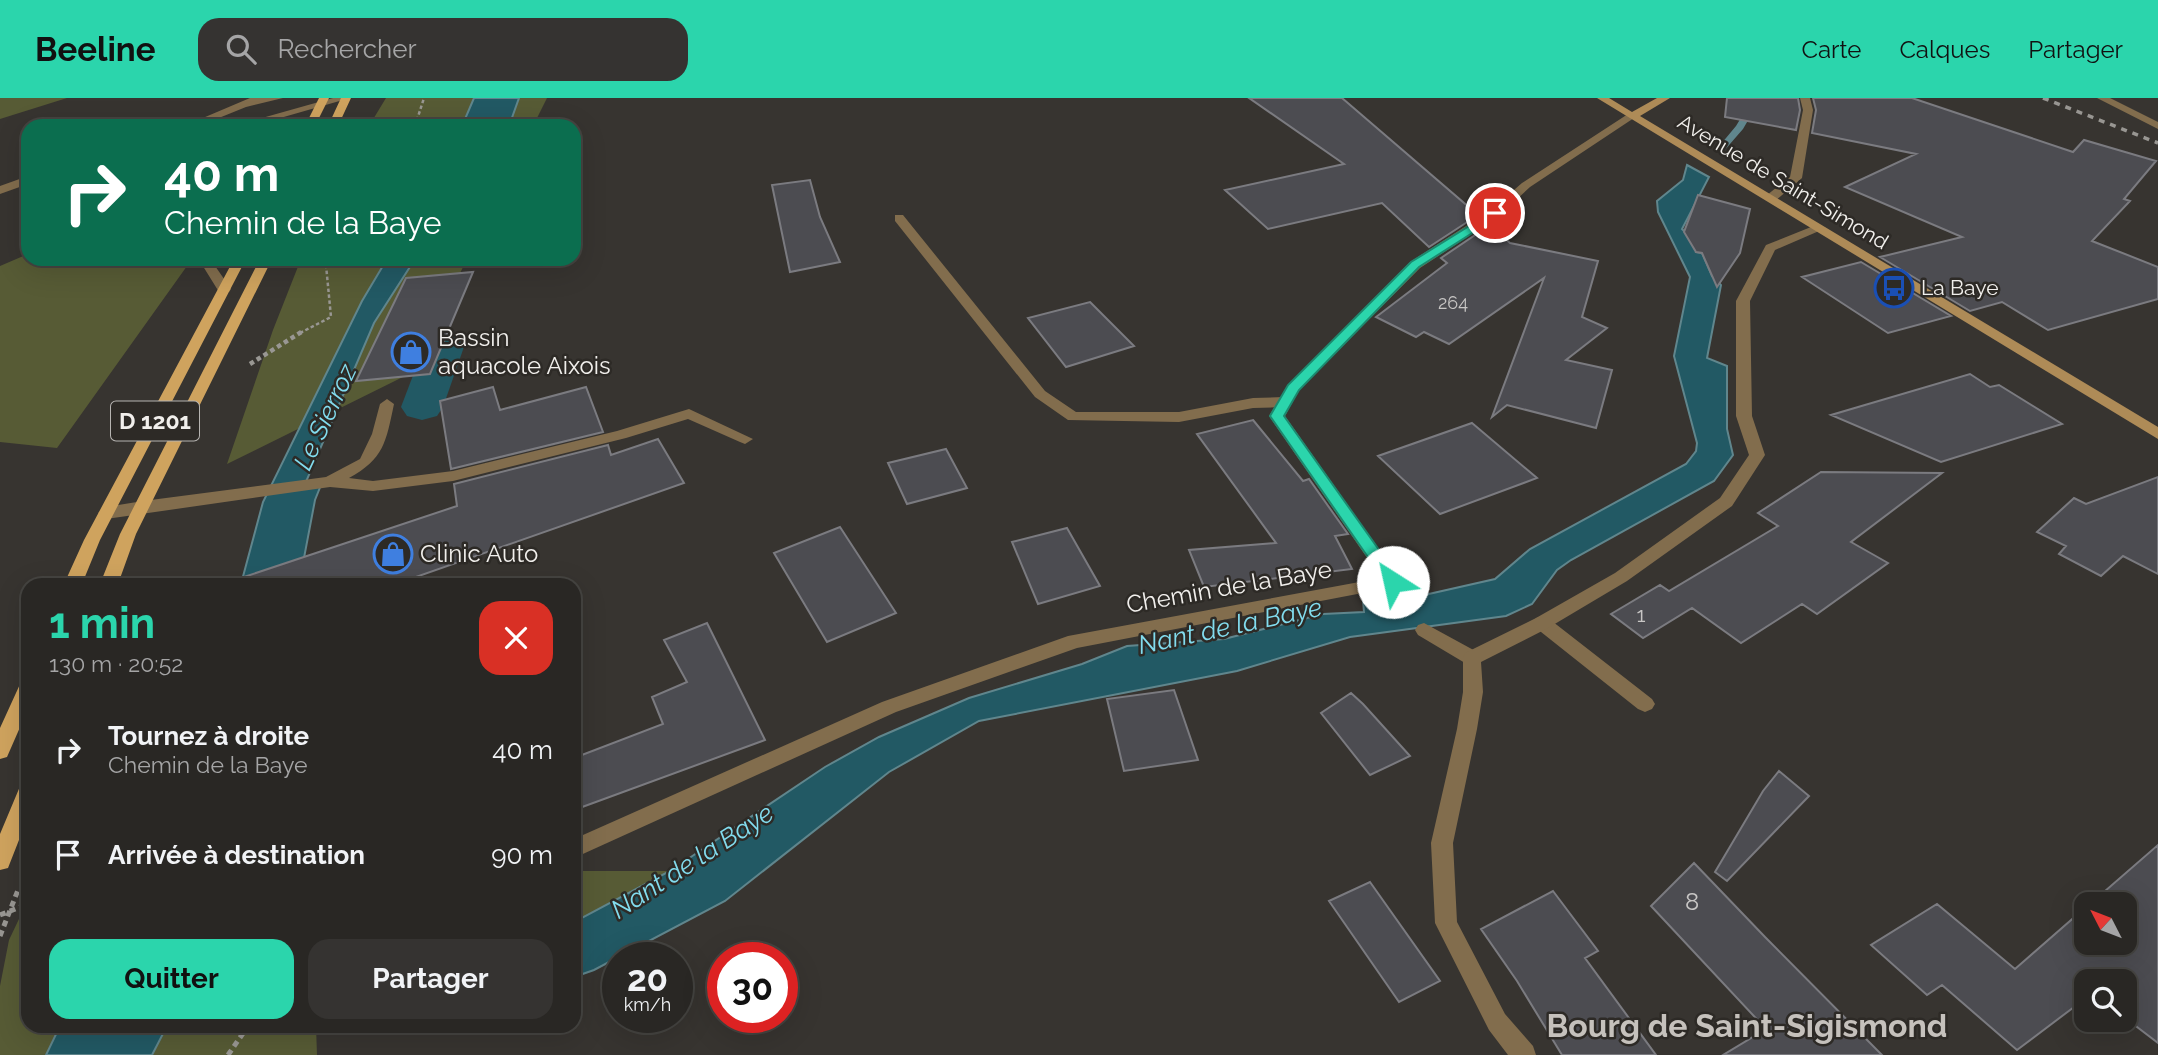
<!DOCTYPE html>
<html lang="fr">
<meta charset="utf-8">
<style>
:root{--surface:#292724;--page:#353331;--text:#f1f3f6;--muted:#a5a5a6;--line:#454441;--accent:#2bd5ac}
body{margin:0;font-family:Raleway,sans-serif;background:var(--page);color:var(--text);height:100vh;display:flex;flex-direction:column;font-size:26px;white-space:nowrap}
*{box-sizing:border-box;margin:0}
p{font-size:23px;color:var(--muted)}
.icon{flex:none;width:38px;height:38px;fill:none;stroke:currentColor;stroke-width:2;stroke-linecap:round;stroke-linejoin:round}
.map{position:relative;flex:1;overflow:hidden}
.panel{position:absolute;left:21px;top:480px;width:560px;height:455px;display:flex;flex-direction:column;background:var(--surface);border-radius:21px;box-shadow:0 7px 28px #0002,0 0 0 2px var(--line)}
.panel>*{flex:none}
.banner{position:absolute;left:21px;top:21px;width:560px;height:147px;border-radius:21px;box-shadow:0 7px 28px #0002,0 0 0 2px var(--line);background:#0b6e4f;color:#fff;overflow:hidden}
.needle{width:46px;rotate:312deg}
.buttons{position:absolute;left:2074px;top:794px;display:grid;gap:14px}
.buttons a{display:grid;place-items:center;width:63px;height:63px;border-radius:14px;background:var(--surface);box-shadow:0 7px 28px #0002,0 0 0 2px var(--line);font-size:35px}
.speed{position:absolute;left:602px;top:844px;display:flex;gap:14px;font-size:35px;font-weight:700;text-align:center}
.speed>*{display:grid;place-content:center;width:91px;height:91px;border-radius:50%;background:var(--surface);box-shadow:0 7px 28px #0002,0 0 0 2px var(--line);line-height:1}
.speed small{font-size:18px;font-weight:400}
.speed .limit{border:10px solid #d22;background:#fff;color:#111}
.pin{position:absolute;display:grid;place-items:center;width:60px;height:60px;color:#fff;margin:-30px;border:4px solid #fff;border-radius:50%;box-shadow:0 2px 7px #0007}
.me{position:absolute;width:77px;margin:-38px;rotate:325deg;stroke-linejoin:round;filter:drop-shadow(0 0 5px #0008)}
.turn{display:flex;align-items:center;gap:24px;height:147px;padding:0 28px;font-size:32px}
.turn .icon{width:91px;height:91px;stroke-width:2.5}
.turn b{display:block;font-size:49px;line-height:60px}
.round{display:grid;place-items:center;flex:none;width:74px;height:74px;border-radius:21px;background:var(--page)}
.overview{display:flex;align-items:center;justify-content:space-between;height:119px;padding:0 28px}
h1{font-size:42px;font-weight:700;line-height:52px;color:var(--accent)}
.cta{display:flex;gap:14px;margin-top:auto;padding:14px 28px}
.cta a{flex:1;height:80px;border-radius:21px;background:var(--accent);color:#111;font-size:28px;font-weight:700;line-height:80px;text-align:center}
.cta a+a{background:var(--page);color:var(--text)}
ul{padding:0;list-style:none}
li{display:flex;align-items:center;gap:21px;height:105px;padding:0 28px}
li div{flex:1}
li b{display:block;font-size:26px}
li em{font-style:normal}
header{display:flex;align-items:center;gap:42px;box-sizing:border-box;height:98px;padding:0 35px;background:var(--accent);color:#111}
header strong{font-size:33px}
nav{display:flex;gap:38px;margin-inline-start:auto;font-size:24px}
.search{width:490px;height:63px;background:var(--page);display:flex;align-items:center;gap:18px;box-sizing:border-box;padding:0 24px;border-radius:21px;color:var(--muted);font-size:26px}
.map>svg:first-child{display:block}
</style>
<header>
<strong>Beeline</strong>
<div class="search"><svg class="icon" aria-label="search" viewBox="0 0 24 24"><circle cx="10" cy="10" r="6"/><path d="M15 15l6 6"/></svg>Rechercher</div>
<nav><a>Carte</a><a>Calques</a><a>Partager</a></nav>
</header>
<div class="map">
<svg width="2158" height="957" viewBox="0 0 2158 957">
<rect width="100%" height="100%" fill="#373430"/>
<path fill="#575b35" d="M0,0H67L0,21Z
M386,0H547L533,28H369Z
M28,156V161H192L57,350L0,344V168Z
M301,161H467L411,275L227,366L273,232Z
M574,773H670L582,821L574,822Z
M28,802V928H316L317,957H0V888L9,842Z"/>
<path fill="#225964" stroke="#60868d" stroke-width="2" d="M474,0H519L509,28H462Z
M1687,67L1709,79L1682,131L1698,147L1696,154L1702,155L1712,178L1721,187L1707,260L1727,268V331L1733,357L1714,383L1571,462L1557,472L1532,506L1506,518L1350,539L1237,573L979,623L889,674L725,803L594,872L574,879V824L670,773L825,669L879,639L969,600L1082,566L1127,548L1224,541L1323,516L1364,514L1363,502L1389,505L1495,481L1530,451L1686,366L1696,353L1697,345L1674,258L1690,179L1658,114L1657,103L1683,82Z
M387,161H415L374,225L305,386L323,382L315,402L304,460L294,463L289,486H241L263,404L362,203Z
M60,928H167L152,957H46Z"/>
<g fill="none" stroke-linecap="round" stroke-linejoin="round">
<path fill="#60868d" fill-rule="evenodd" d="M1753,0H1761L1743,31L1723,54H1717L1716,52L1736,28Z"/>
<path fill="#225964" fill-rule="evenodd" d="M445,234L459,238L465,246L443,309L437,318L422,322L407,318L401,309L425,246L431,238Z"/>
</g>
<path fill="#4c4c51" stroke="#7b7b80" stroke-width="2" d="M1249,0H1342L1478,117L1429,149L1382,105L1268,131L1225,92L1344,66Z
M1727,0H1798L1800,12L1796,32L1725,19Z
M1813,0H1912L2073,54L2084,42L2156,63L2124,101L2130,103L2092,143L2158,169V201L2048,232L2002,204L1970,213L1880,159L1962,139L1845,89L1916,56L1812,35L1816,12Z
M810,82L820,119L840,164L790,174L772,87Z
M1698,97L1750,111L1740,155L1717,189L1702,155L1696,154L1684,134Z
M1490,127L1510,145L1598,163L1582,219L1607,230L1566,262L1612,272L1596,330L1507,307L1492,319L1544,180L1449,246L1424,234L1416,239L1376,219L1447,165L1441,160Z
M1861,164L1951,218L1888,235L1802,179Z
M473,174L430,276L356,283L406,180Z
M1090,204L1134,248L1066,269L1028,220Z
M1970,276L1990,289L1999,287L2062,326L1941,364L1831,317Z
M493,289L500,312L586,289L603,334L451,371L440,303Z
M1253,322L1303,383L1309,381L1348,436L1335,438L1352,471L1204,489L1189,452L1276,445L1197,336Z
M1472,325L1537,380L1440,416L1378,358Z
M658,341L684,385L396,486H245L244,479L457,408L454,386L608,347L611,357Z
M946,351L967,390L907,406L888,365Z
M1821,374L1942,375L1851,444L1888,465L1817,516L1802,506L1741,545L1692,510L1643,540L1611,516L1660,487L1669,493L1778,428L1758,415Z
M2158,379V476L2123,458L2101,478L2059,456L2066,448L2037,434L2074,400L2086,406Z
M840,429L896,515L827,544L774,455Z
M1067,430L1100,488L1038,506L1012,444Z
M707,525L765,642L574,712V660L663,626L652,599L687,584L664,542Z
M1174,592L1198,662L1124,673L1107,601Z
M1351,595L1363,606L1410,658L1370,677L1321,615Z
M1779,673L1809,698L1727,783L1715,774L1763,693Z
M2158,747V945L2124,919V884H2086V900L2017,952L1942,887L1927,897L1871,847L1937,806L2015,871L2086,809V845H2124V807H2089Z
M1694,765L1765,839L1882,957H1723L1766,931L1651,808Z
M1370,784L1440,883L1399,904L1329,803Z
M1553,793L1598,853L1585,860L1656,957H1562L1517,883L1481,831Z"/>
<g fill="none" stroke-linecap="round" stroke-linejoin="round">
<path stroke="#999793" stroke-width="2.5" stroke-dasharray="3.5 2.5" stroke-linecap="butt" d="M415,28L424,0
M300,235L331,219L326,167L330,161"/>
<path stroke="#999793" stroke-width="4.5" stroke-dasharray="4.5 3.5" stroke-linecap="butt" d="M250,266L303,233"/>
<path stroke="#999793" stroke-width="5" stroke-dasharray="6 4.5" stroke-linecap="butt" d="M0,817L28,806
M0,838L18,792
M228,957L248,928"/>
<path fill="#826d4d" fill-rule="evenodd" d="M250,0H283L246,9L199,28H184Z
M333,0H350L252,28H234Z
M28,78V86L0,96V88Z
M895,117H903L1045,293L1076,314H1179L1253,300L1284,299L1291,304L1284,309L1253,310L1179,324L1068,322L1035,299L895,123Z
M203,161H215L213,165L231,191L229,194H219L201,165Z
M387,301L394,306C386,344 384,361 349,380L373,383L453,373L617,333L689,311L753,341L745,346L740,344L688,321L626,340L453,383L373,393L330,389L106,421L98,415L106,409L143,403L326,379L360,361L372,336L380,306Z
M1542,518L1548,520L1652,601L1655,606L1652,611L1645,614L1638,611L1536,530L1533,525L1536,520Z
M1424,525L1479,555L1481,560L1479,565H1465L1418,537L1415,532L1418,527Z"/>
<path fill="#826d4d" fill-rule="evenodd" d="M1800,0H1810L1813,12L1802,80L1775,103H1767V97L1790,79L1803,12Z
M2097,0H2110L2158,24V31Z
M1628,16L1637,18L1530,89L1499,118L1420,170L1299,292L1285,318L1399,480L1402,484L1399,488L1077,550L896,614L574,760V741L882,604L1068,538L1381,480L1269,318L1288,287L1410,164L1491,112L1522,85Z
M1816,127L1826,130L1775,152L1750,203L1752,318L1765,357L1732,408L1627,483L1548,530L1481,564L1483,594L1477,631L1453,745L1457,824L1505,916L1533,948L1536,957H1508L1489,932L1435,825L1431,745L1457,631L1463,594V560L1465,555L1536,520L1615,475L1720,400L1749,357L1736,318V203L1766,147Z"/>
<path fill="#ae8b57" fill-rule="evenodd" d="M1597,0H1609L1632,14L1657,0H1670L1640,18L2158,329V341Z"/>
<path fill="#cfa35e" fill-rule="evenodd" d="M319,0H329L315,28H305Z
M341,0H351L338,28H328Z
M234,161H246L100,442L82,486H64L84,442Z
M260,161H272L136,436L118,486H100L120,436Z
M28,582V611L7,659L0,661V630L21,584Z
M28,683V719L8,770L0,772V736L21,686Z"/>
<path stroke="#989692" stroke-width="3.5" stroke-dasharray="6 6" stroke-linecap="butt" d="M2043,0L2158,45"/>
</g>
<path fill="#2bd5ac" stroke="#1c8a70" stroke-width="2" d="M1495,112L1501,115L1499,118L1419,169L1299,292L1284,318L1399,480L1401,484L1393,490L1388,488L1270,318L1288,287L1411,164Z"/>
<defs>
<symbol id="bus-ring" viewBox="-11 -11 22 22"><circle r="9.5" fill="#2d2a26" stroke="#1a4fb4" stroke-width="1.5"/><path d="M-5-6H5V4H4V6H2V4H-2V6H-4V4H-5ZM-3.5-4V0h7V-4ZM-3.5 1.2v1.5H-2V1.2ZM2 1.2v1.5H3.5V1.2Z" fill="#1a4fb4"/></symbol>
<symbol id="shop-ring" viewBox="-11 -11 22 22"><circle r="9.5" fill="#2d2a26" stroke="#3f7fe0" stroke-width="1.5"/><path d="M-5-2.5h2.3a2.7 3.5 0 0 1 5.4 0H5L5.5 6h-11ZM-1.5-2.5h3a1.5 2.3 0 0 0-3 0Z" fill="#3f7fe0"/></symbol>
</defs>
<g fill-rule="evenodd">
<use href="#bus-ring" x="1872" y="168" width="44" height="44"/>
<use href="#shop-ring" x="389" y="232" width="44" height="44"/>
<use href="#shop-ring" x="371" y="434" width="44" height="44"/>
</g>
<g text-anchor="middle" stroke-width="5" stroke-linejoin="round" paint-order="stroke">
<g font-size="18" fill="#c8c6c5">
<text x="1453" y="211">264</text>
</g>
<g font-size="21" fill="#f1efec" stroke="#2d2a26">
<text transform="translate(1783 84) rotate(31)" y="7">Avenue de Saint-Simond</text>
</g>
<g font-size="21" fill="#f1efec" stroke="#2d2a26" text-anchor="start">
<text x="1921" y="197">La Baye</text>
</g>
<g font-size="21" fill="#c8c6c5">
<text x="1641" y="524">1</text>
</g>
<rect fill="#2d2a26" stroke="#b6b4b1" stroke-width="2" x="111" y="303.5" width="88" height="39" rx="5"/>
<g font-size="23" font-weight="bold" fill="#f1efec">
<text x="155" y="331">D 1201</text>
</g>
<g font-size="24" fill="#f1efec" stroke="#2d2a26" text-anchor="start">
<text x="438" y="248">Bassin<tspan x="438" dy="28">aquacole Aixois</tspan></text>
<text x="420" y="464">Clinic Auto</text>
</g>
<g font-size="24" fill="#f1efec" stroke="#2d2a26">
<text transform="translate(1229 489) rotate(-10)" y="8">Chemin de la Baye</text>
</g>
<g font-size="24" fill="#c8c6c5">
<text x="1692" y="812">8</text>
</g>
<g font-size="26" font-style="italic" fill="#82dcee" stroke="#2d2a26">
<text transform="translate(325 319) rotate(-65)" y="9">Le Sierroz</text>
<text transform="translate(1230 528) rotate(-12)" y="9">Nant de la Baye</text>
<text transform="translate(692 763) rotate(-33)" y="9">Nant de la Baye</text>
</g>
<g font-size="32" font-weight="bold" fill="#c5c1bc" stroke="#2d2a26">
<text x="1747" y="939">Bourg de Saint-Sigismond</text>
</g>
</g>
</svg>
<div class="buttons">
<a><svg class="needle" viewBox="-14 -14 28 28"><path d="M0-13l5 13h-10z" fill="#e53935"/><path d="M0 13l5-13h-10z" fill="#a5a5a6"/></svg></a>
<a><svg class="icon" aria-label="search" viewBox="0 0 24 24"><circle cx="10" cy="10" r="6"/><path d="M15 15l6 6"/></svg></a>
</div>
<div class="speed"><div>20<small>km/h</small></div><div class="limit">30</div></div>
<div class="pin" style="left:1495px;top:115px;background:#d93025"><svg class="icon" aria-label="arrive" viewBox="0 0 24 24"><path d="M6 21V4h12l-3 4 3 4H6"/></svg></div>
<svg class="me" style="left:1393px;top:484px" viewBox="-20 -20 40 40"><circle r="19" fill="#fff"/><path d="M0-13L10 11 0 6-10 11z" fill="#2bd5ac"/></svg>
<div class="banner">
<div class="turn"><svg class="icon" aria-label="right" viewBox="0 0 24 24"><path d="M7 20v-9h11M14 6l5 5-5 5"/></svg><div><b>40 m</b>Chemin de la Baye</div></div>
</div>
<section class="panel">
<div class="overview"><div><h1>1 min</h1><p>130 m · 20:52</p></div><a class="round" style="background:#d93025;color:#fff"><svg class="icon" aria-label="close" viewBox="0 0 24 24"><path d="M6 6l12 12M18 6L6 18"/></svg></a></div>
<ul>
<li><svg class="icon" aria-label="right" viewBox="0 0 24 24"><path d="M7 20v-9h11M14 6l5 5-5 5"/></svg><div><b>Tournez à droite</b><p>Chemin de la Baye</p></div><em>40 m</em></li>
<li><svg class="icon" aria-label="arrive" viewBox="0 0 24 24"><path d="M6 21V4h12l-3 4 3 4H6"/></svg><div><b>Arrivée à destination</b></div><em>90 m</em></li>
</ul>
<div class="cta"><a>Quitter</a><a>Partager</a></div>
</section>
</div>
